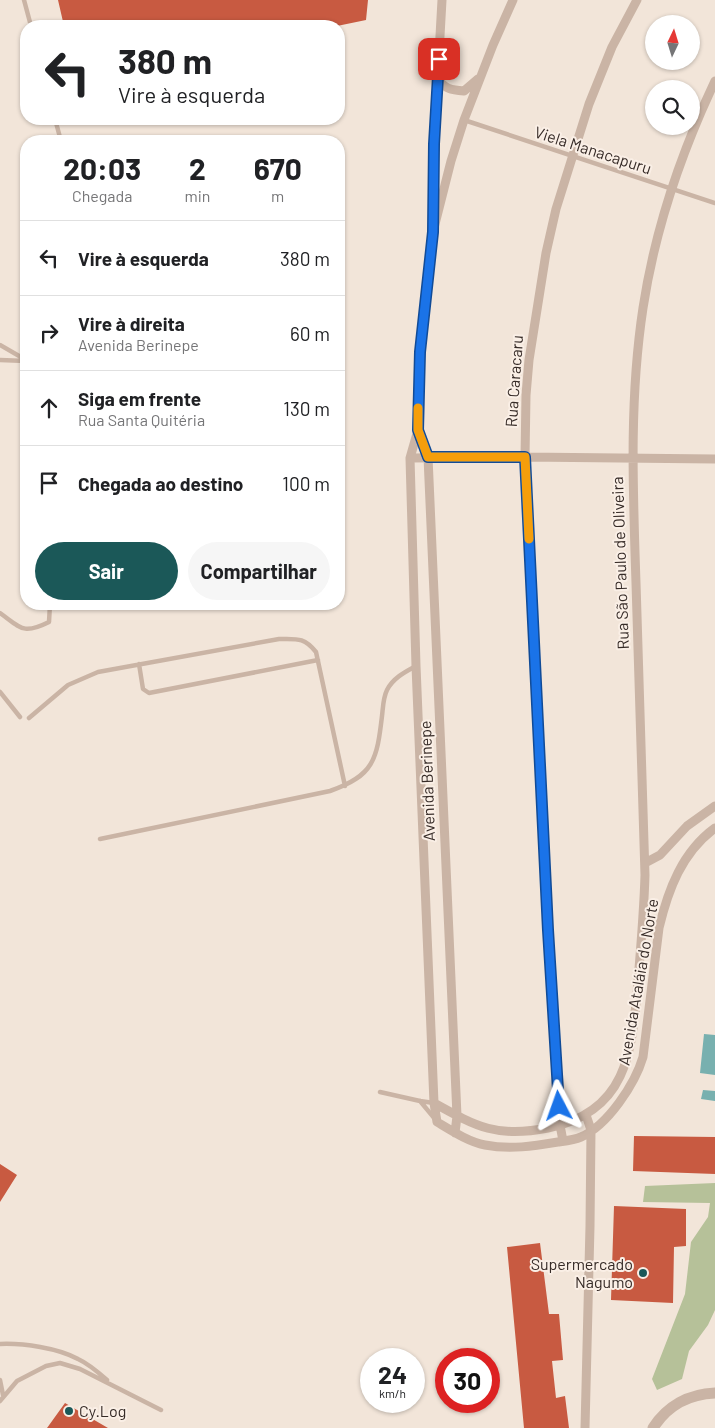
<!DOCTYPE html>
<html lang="pt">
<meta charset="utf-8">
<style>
:root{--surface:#fff;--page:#f6f6f6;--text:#202124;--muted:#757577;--line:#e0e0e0;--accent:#1b5858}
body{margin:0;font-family:Barlow,sans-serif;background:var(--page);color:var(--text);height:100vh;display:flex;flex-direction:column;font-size:19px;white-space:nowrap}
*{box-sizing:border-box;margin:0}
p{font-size:16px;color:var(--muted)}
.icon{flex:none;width:28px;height:28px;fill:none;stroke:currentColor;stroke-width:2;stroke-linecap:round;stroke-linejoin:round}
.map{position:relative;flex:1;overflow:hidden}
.panel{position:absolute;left:20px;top:135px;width:325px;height:475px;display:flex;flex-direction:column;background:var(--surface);border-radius:20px;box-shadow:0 1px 4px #0004}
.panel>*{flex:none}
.banner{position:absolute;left:20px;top:20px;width:325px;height:105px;border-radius:20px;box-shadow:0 1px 4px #0004;background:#fff;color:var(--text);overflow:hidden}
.needle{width:32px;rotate:4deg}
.buttons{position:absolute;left:645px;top:15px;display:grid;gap:10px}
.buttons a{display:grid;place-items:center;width:55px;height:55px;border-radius:50%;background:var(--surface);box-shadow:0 1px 4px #0004;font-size:25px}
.speed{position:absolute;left:360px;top:1348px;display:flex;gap:10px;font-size:25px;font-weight:700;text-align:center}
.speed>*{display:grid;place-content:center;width:65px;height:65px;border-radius:50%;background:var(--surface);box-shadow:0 1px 4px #0004;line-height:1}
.speed small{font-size:12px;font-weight:400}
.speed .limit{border:8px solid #d22;background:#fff;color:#111}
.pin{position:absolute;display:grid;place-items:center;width:42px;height:42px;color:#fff;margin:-21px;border-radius:10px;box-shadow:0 2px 8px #0006}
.me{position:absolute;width:55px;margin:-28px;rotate:356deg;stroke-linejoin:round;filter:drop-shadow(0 0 4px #0008)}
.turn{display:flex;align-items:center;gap:18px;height:105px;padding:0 15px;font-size:22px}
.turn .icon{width:65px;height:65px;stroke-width:2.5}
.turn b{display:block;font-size:35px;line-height:42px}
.eta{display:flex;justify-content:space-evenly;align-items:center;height:85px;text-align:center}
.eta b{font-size:30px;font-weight:700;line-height:35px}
.primary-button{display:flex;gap:10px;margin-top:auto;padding:10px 15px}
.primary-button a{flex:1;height:58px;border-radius:30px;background:var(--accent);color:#fff;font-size:20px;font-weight:700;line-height:58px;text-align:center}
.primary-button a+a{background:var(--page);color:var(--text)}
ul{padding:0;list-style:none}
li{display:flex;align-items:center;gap:15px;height:75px;padding:0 15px;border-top:1px solid var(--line)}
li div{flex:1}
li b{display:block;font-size:19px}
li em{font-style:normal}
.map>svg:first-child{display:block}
</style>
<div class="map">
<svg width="715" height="1428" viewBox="0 0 715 1428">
<rect width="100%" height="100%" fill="#f2e5d9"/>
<path fill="#b6c199" d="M715,1183V1310L708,1325L689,1351L682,1379L657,1390L652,1379L685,1294L691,1242L708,1217L710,1203L643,1202L645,1186Z"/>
<path fill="#78b0af" d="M704,1034L715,1035V1075L700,1073Z
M703,1090L715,1091V1101L701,1099Z"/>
<path fill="#c85a41" d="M58,0H368L366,20L337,26H64Z
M634,1136L715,1137V1174L633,1171Z
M0,1164L17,1175L0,1202Z
M614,1206L686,1209V1246L674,1247L673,1303L611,1300Z
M540,1243L549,1314H559L563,1360L552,1361L556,1398L565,1396L569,1428H524L507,1247Z
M65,1403L108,1428H47Z"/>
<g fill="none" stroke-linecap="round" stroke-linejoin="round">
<path stroke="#cab4a5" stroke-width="4.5" d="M24,0L31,26
M55,119L61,141
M464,120L715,203
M0,345L26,360
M0,360L26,361
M0,613C21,628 23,635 49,622L50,604
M139,664L143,689L149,693L318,660
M0,692L20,717
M29,718L68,685L98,672L279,639C297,639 304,637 316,652L345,786
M100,839L330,791C374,776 377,759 382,716C383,708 383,698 387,690C393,678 405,672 416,666
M380,1092L420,1101L434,1103
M420,1101L435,1119
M0,1344C23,1343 58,1348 78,1359C89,1364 98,1372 107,1380
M0,1380L3,1395
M0,1401L17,1381L46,1366L60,1363L80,1369L161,1410"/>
<path stroke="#cab4a5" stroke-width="9" d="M513,0L493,45L464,120L451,161L433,232L420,352L418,430L410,458L416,666L434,1103L437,1122C452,1131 469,1142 485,1145C510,1150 534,1146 558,1142C565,1141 574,1140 581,1137C608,1125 635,1084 643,1057L659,928C668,890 682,852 715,828
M438,79C445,89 451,90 464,91L478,79
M433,217L434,144L442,0
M418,430L428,457L457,1116L455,1133
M410,458L525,457L715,459
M645,863L660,855L687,826L715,806
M434,1103C477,1127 497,1138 548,1128C629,1112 632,1049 638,981C641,945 644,910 645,875C642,777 639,680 636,583C633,491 629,400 643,308C655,229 681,153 715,81
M563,1141L560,1125L548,930L525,457L526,395L529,360L546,253L556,209L589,104L612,47L637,0
M585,1428L590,1226L591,1130L586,1115"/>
<path stroke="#cab4a5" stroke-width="11" d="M653,1428C667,1406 689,1394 715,1393"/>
</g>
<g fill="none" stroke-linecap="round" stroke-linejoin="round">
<defs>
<path id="route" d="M439,59L434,144L433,232L420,352L418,430L428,457H525L548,930L559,1106"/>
</defs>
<use href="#route" stroke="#114b97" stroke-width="12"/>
<use href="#route" stroke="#1a73e8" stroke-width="9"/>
<path stroke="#f59e0b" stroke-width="9" d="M418,408V430L428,457H525L529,539"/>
</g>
<g fill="#1b5858" stroke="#faefe6" stroke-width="2">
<circle cx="643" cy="1273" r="5"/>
<circle cx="69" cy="1411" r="5"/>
</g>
<g text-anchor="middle" stroke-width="4" stroke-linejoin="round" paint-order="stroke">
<g font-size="16" fill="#362b27" stroke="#faefe6">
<text transform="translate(593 150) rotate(18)" y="6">Viela Manacapuru</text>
<text transform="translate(514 381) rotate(-86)" y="6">Rua Caracaru</text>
<text transform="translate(620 563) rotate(-92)" y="6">Rua São Paulo de Oliveira</text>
<text transform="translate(427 781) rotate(-92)" y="6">Avenida Berinepe</text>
<text transform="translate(638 982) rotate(-80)" y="6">Avenida Ataláia do Norte</text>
</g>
<g font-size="16" fill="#362b27" stroke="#faefe6" text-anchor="end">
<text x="633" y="1270">Supermercado<tspan x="633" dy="18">Nagumo</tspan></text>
<text x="79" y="1417" text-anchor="start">Cy.Log</text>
</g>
</g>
</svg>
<div class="buttons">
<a><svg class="needle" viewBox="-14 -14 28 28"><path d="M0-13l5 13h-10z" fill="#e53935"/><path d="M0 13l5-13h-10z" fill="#757577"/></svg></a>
<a><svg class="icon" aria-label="search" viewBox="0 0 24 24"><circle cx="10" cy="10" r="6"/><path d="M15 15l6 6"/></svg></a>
</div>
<div class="speed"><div>24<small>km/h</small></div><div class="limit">30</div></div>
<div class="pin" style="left:439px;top:59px;background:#d93025"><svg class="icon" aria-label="arrive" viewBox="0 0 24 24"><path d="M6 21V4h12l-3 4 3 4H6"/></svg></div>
<svg class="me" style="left:559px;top:1106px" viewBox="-20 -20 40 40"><path d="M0-17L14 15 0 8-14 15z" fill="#1a73e8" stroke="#fff" stroke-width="4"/></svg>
<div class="banner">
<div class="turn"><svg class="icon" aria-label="left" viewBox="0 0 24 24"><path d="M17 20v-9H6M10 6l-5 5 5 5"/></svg><div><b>380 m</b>Vire à esquerda</div></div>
</div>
<section class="panel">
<div class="eta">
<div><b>20:03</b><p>Chegada</p></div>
<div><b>2</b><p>min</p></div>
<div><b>670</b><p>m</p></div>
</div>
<ul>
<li><svg class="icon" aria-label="left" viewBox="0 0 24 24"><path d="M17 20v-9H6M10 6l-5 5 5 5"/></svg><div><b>Vire à esquerda</b></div><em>380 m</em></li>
<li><svg class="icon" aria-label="right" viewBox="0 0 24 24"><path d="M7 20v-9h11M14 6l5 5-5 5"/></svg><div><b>Vire à direita</b><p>Avenida Berinepe</p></div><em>60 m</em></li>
<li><svg class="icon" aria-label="ahead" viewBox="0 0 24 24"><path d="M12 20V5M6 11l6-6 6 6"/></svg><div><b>Siga em frente</b><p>Rua Santa Quitéria</p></div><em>130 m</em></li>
<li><svg class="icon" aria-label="arrive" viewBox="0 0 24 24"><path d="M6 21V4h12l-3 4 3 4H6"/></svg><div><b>Chegada ao destino</b></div><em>100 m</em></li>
</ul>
<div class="primary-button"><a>Sair</a><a>Compartilhar</a></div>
</section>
</div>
